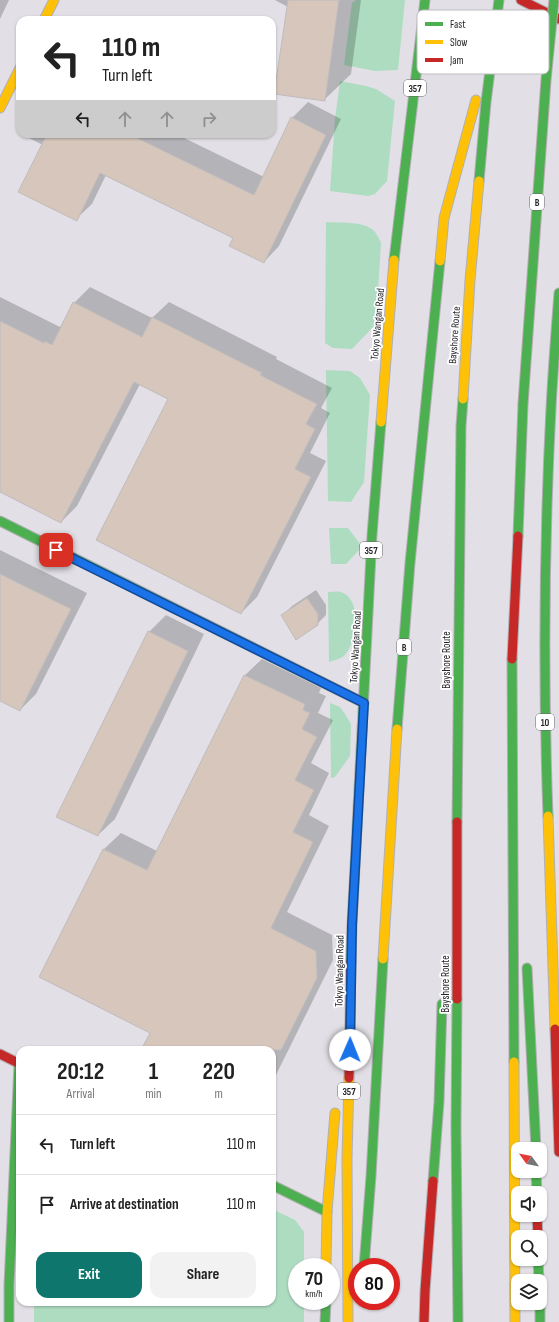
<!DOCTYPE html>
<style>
:root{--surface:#fff;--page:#f2f2f2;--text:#222;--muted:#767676;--line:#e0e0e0;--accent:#0f766e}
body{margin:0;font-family:"Sofia Sans Condensed",sans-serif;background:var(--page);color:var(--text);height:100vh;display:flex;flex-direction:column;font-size:15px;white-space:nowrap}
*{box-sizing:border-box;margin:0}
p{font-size:13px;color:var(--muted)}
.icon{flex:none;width:22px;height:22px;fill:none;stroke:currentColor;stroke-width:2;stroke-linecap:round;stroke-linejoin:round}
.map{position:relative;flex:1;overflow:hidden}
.panel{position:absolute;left:16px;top:1046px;width:260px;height:260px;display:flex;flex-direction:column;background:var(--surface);border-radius:12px;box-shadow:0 1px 3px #0004}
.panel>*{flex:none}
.hud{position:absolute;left:16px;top:16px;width:260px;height:122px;border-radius:12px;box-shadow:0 1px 3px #0004;background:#fff;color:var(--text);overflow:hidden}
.needle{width:26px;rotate:303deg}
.fabs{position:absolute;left:511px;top:1142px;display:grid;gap:8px}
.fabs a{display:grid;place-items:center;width:36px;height:36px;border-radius:8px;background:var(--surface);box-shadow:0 1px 3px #0004;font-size:20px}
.speed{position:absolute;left:288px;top:1258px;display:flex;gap:8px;font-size:20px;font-weight:700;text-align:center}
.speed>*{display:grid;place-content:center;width:52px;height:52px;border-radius:50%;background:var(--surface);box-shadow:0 1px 3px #0004;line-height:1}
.speed small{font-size:10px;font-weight:400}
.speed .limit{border:6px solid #d22;background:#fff;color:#111}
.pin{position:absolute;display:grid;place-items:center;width:34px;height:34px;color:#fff;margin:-17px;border-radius:8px;box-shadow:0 2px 6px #0006}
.me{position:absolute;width:44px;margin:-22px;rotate:1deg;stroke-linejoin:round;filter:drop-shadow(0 0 3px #0008)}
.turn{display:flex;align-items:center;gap:14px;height:84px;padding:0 20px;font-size:18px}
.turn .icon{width:52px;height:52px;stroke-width:2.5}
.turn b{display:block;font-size:28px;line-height:34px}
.lanes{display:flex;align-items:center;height:38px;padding:0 20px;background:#0003;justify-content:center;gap:20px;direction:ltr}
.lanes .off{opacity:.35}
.eta{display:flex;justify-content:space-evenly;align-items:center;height:68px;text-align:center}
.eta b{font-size:24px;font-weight:700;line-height:28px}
.cta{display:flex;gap:8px;margin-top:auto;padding:8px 20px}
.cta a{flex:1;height:46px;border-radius:12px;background:var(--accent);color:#fff;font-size:16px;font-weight:700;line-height:46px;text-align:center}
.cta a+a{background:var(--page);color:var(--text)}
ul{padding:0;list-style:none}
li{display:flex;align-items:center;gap:12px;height:60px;padding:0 20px;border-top:1px solid var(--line)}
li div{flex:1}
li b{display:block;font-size:15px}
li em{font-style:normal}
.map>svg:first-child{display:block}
</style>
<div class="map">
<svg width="559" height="1322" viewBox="0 0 559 1322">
<rect width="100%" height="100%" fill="#e2e0e6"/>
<path fill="#aedcc1" d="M356,0H405L398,70L375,71L344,65L352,3Z
M340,81L366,86L376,89L395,101L387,181L375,194L368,196L330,191L335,119Z
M326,222C340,223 365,221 374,231C377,234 379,239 381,243L376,324L352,349L333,348L325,343Z
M326,370L350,371L360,378L370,395L364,482L351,502L328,501Z
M329,528H348L361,545L360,549L346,564H331Z
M328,592C332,592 337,591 341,592C363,599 357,643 344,656C340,659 334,660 329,662Z
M330,703L340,707L345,714L351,724L350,756L335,777L331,778Z
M272,1209L295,1220L304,1232V1267H297V1301H304V1322H34V1302H272Z"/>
<path fill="#0003" d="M0,0H9L0,19Z
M275,0H361L351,74L324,100L288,7Z
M308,102L341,119L279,246L264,262L234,238L106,175L92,204L76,219L43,145L29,138L31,134H176L264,177L292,118Z
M90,287L152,318L169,302L277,357L276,359L332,388L321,408L330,413L310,453L326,461L257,597L241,613L169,399L140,384L77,506L61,522L0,490V297L60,327L74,303Z
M0,550L87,593L36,694L20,710L0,700Z
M316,590L326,605V615L317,624L283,615L292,606Z
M166,615L204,634L115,819L98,835L149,632Z
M262,659L321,688L319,693L326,696L318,713L333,720L311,763L329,773L309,815L329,826L287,912L332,935L333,960L272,1083V1050H142L151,1032L40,977L104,849L121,833L157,851L245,675Z"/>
<path fill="#d6c6bb" stroke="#bfbcbd" d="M288,0H339L325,101L274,94Z
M291,117L326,135L264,263L229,246L233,238L100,173L77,221L18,192L47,134H129L254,195Z
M73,302L142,337L152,317L262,373L260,375L317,404L306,424L315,429L295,469L311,477L241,614L96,540L168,399L134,382L61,523L0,492V321L44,343L45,341L52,345Z
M0,574L71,609L20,711L0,701Z
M307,598L318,614V625L296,640L281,615Z
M148,631L188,651L98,836L56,817Z
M244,675L305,704L303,710L310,713L302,729L317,737L295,780L314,790L293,832L313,842L271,928L316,951L317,978L281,1050H141L150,1033L39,977L103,849L147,870Z"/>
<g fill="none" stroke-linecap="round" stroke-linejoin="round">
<defs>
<path id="fast" d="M479,181L486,102L499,0
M394,260L425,0
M0,521L364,703
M518,536L523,404
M512,659L514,1062
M397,729L410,563L440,261
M548,816C543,680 544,544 551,408C553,370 556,331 559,293
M457,822L461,426L463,399
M351,961L352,925L372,535L381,422
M527,968L536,1149
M457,999L456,1128L458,1322
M536,1171L537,1193
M433,1181L439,1102L442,1004
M272,1185L327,1212
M538,1259L539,1281
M364,1267L371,1176L383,959
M540,1303V1322
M9,1322V1285L19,1064
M325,1322L326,1301"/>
<path id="slow" d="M44,20L54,0
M0,108L20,68
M440,261L444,218L476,100
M463,399L470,280L479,181
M381,422L394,260
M548,816L555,1029
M383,959L397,729
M514,1062L515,1322
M326,1267L327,1212L335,1113
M348,1322L347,1159L349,1078"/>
<path id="jam" d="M521,0L559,19
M512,659L518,536
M457,999V822
M555,1029L559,1152
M0,1054L20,1064
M349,1078L351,961
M537,1215L538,1237
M424,1322L425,1291L433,1181"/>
</defs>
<use href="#fast" stroke="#b2b0b4" stroke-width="11"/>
<use href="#slow" stroke="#b2b0b4" stroke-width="11"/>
<use href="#jam" stroke="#b2b0b4" stroke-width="11"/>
<use href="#fast" stroke="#4caf50" stroke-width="9"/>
<use href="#slow" stroke="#ffc107" stroke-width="9"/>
<use href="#jam" stroke="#c62828" stroke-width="9"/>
<defs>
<path id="fast-bridge" d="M523,404L546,80L554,0"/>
</defs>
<use href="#fast-bridge" stroke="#b7a8ad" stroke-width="11" stroke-linecap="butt"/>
<use href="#fast-bridge" stroke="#4caf50" stroke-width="9"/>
</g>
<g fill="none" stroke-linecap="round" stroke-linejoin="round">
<defs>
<path id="route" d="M56,550L364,703L352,925L350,1050"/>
</defs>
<use href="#route" stroke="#114b97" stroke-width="10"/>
<use href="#route" stroke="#1a73e8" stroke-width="7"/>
</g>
<g text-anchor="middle" stroke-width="3.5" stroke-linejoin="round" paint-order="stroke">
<g fill="#fff" stroke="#676669" stroke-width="1">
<rect x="404" y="80" width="22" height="16" rx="3"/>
<rect x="530" y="194" width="14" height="16" rx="3"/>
<rect x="360" y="542" width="22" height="16" rx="3"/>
<rect x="397" y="639" width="14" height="16" rx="3"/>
<rect x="536" y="714" width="18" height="16" rx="3"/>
<rect x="338" y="1083" width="22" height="16" rx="3"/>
</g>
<g font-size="10" font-weight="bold" fill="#262429">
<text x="415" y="92">357</text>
<text x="537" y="206">B</text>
<text x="371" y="554">357</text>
<text x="404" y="651">B</text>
<text x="545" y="726">10</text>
<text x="349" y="1095">357</text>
</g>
<g font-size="11" fill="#262429" stroke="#fff">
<text transform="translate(377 324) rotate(-85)" y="4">Tokyo Wangan Road</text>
<text transform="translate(454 335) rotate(-86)" y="4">Bayshore Route</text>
<text transform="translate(355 647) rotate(-87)" y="4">Tokyo Wangan Road</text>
<text transform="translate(446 660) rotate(-90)" y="4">Bayshore Route</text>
<text transform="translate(339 971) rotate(-89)" y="4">Tokyo Wangan Road</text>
<text transform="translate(445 984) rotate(-90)" y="4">Bayshore Route</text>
</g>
</g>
<rect x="417" y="10" width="132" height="64" rx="6" fill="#fff" stroke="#bebdbf" stroke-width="1"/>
<rect x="425" y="22" width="18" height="4" fill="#4caf50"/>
<rect x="425" y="40" width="18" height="4" fill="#ffc107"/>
<rect x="425" y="58" width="18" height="4" fill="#c62828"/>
<g font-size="11" fill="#262429">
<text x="450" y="28">Fast</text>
<text x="450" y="46">Slow</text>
<text x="450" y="64">Jam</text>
</g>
</svg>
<div class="fabs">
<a><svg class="needle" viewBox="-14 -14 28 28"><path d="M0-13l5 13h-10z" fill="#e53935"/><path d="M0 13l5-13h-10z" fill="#767676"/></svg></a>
<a><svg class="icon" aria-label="sound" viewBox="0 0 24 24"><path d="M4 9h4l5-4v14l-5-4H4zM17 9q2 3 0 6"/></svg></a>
<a><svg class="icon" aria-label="search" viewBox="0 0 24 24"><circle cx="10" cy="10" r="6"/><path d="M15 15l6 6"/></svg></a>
<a><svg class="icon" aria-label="layers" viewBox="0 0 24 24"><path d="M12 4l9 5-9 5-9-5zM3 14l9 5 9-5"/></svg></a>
</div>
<div class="speed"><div>70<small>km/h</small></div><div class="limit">80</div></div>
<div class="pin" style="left:56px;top:550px;background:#d93025"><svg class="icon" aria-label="arrive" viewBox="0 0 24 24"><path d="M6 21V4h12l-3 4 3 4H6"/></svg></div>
<svg class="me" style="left:350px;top:1050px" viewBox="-20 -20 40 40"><circle r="19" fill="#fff"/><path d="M0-13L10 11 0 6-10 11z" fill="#1a73e8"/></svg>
<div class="hud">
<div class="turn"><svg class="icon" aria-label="left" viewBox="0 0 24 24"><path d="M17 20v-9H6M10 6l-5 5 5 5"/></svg><div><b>110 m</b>Turn left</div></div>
<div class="lanes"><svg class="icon" aria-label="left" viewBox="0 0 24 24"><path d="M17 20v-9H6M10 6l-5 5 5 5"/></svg><svg class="icon off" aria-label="ahead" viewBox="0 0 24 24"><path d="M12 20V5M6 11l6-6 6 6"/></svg><svg class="icon off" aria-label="ahead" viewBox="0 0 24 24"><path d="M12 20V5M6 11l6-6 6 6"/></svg><svg class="icon off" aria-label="right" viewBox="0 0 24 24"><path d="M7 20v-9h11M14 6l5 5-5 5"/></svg></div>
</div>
<section class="panel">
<div class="eta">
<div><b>20:12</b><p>Arrival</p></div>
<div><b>1</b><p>min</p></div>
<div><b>220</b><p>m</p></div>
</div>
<ul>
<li><svg class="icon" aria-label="left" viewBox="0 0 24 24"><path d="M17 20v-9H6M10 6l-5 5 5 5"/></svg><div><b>Turn left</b></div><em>110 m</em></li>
<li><svg class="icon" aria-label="arrive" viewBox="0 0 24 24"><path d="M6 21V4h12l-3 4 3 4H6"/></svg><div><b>Arrive at destination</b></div><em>110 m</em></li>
</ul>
<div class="cta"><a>Exit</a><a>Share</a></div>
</section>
</div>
